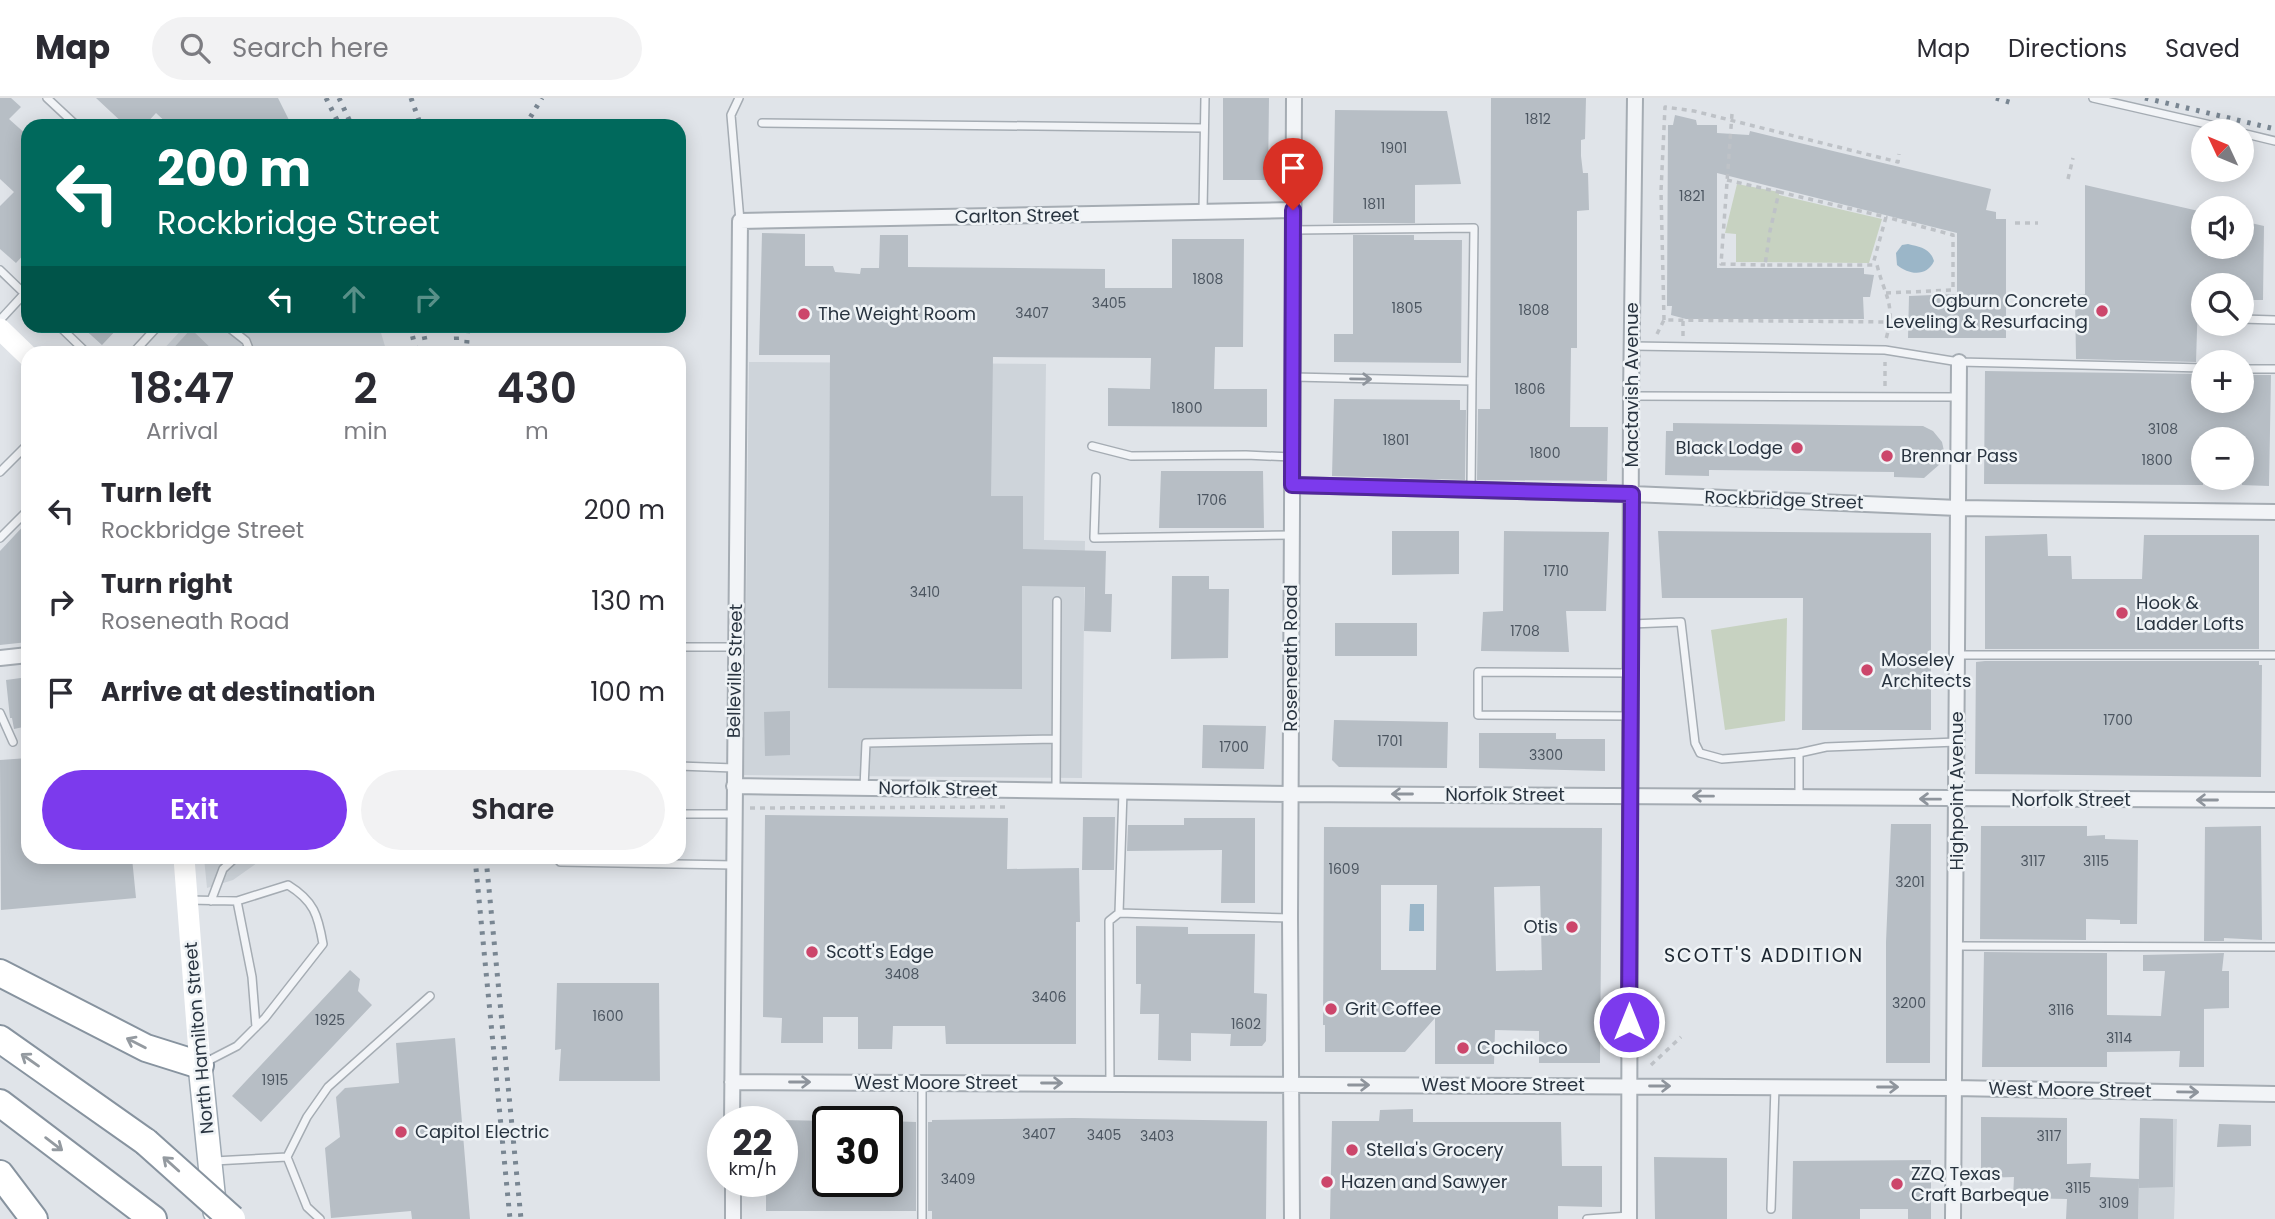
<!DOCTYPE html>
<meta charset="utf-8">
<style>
:root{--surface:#fff;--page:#f2f2f3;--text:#2b2b33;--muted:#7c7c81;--line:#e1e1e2;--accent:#7c3aed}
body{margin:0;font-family:Poppins,sans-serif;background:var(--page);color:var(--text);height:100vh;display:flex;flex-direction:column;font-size:26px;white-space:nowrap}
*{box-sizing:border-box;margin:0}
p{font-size:23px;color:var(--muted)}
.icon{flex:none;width:38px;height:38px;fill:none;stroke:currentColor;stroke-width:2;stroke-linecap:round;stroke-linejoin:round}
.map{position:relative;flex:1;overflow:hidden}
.details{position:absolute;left:21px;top:248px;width:665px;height:518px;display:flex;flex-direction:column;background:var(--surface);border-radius:21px;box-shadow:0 4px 18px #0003}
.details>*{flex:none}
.hud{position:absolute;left:21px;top:21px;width:665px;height:214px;border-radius:21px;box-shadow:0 4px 18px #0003;background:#00695c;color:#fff;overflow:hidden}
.needle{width:46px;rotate:314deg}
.buttons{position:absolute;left:2191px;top:21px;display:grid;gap:14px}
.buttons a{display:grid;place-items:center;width:63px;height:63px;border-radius:50%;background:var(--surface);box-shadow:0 4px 18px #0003;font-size:35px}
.speed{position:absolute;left:707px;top:1008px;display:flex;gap:14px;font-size:35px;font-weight:700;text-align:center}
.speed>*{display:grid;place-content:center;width:91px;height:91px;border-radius:50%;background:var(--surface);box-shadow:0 4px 18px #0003;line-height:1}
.speed small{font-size:18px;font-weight:400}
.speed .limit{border:4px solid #111;border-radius:10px;background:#fff;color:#111}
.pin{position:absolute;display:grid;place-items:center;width:60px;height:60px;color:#fff;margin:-72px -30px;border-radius:50% 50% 50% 0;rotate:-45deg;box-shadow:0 0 7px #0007}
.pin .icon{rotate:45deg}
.me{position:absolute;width:77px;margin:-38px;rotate:0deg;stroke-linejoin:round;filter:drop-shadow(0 0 5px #0008)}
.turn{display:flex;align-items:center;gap:24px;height:147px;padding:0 21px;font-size:32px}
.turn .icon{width:91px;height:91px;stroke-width:2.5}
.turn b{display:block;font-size:49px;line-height:60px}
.lanes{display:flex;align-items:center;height:66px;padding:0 21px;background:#0003;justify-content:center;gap:35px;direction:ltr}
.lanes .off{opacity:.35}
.eta{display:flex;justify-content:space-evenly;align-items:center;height:119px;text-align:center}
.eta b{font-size:42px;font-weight:600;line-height:49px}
.button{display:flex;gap:14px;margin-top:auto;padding:14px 21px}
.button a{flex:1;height:80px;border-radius:42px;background:var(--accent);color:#fff;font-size:28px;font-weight:600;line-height:80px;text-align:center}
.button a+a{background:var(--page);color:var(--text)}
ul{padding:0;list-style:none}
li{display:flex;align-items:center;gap:21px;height:91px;padding:0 21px}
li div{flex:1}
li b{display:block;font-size:26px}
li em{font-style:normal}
header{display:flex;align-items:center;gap:42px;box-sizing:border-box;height:98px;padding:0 35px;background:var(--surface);border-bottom:2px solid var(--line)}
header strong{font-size:33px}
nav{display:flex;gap:38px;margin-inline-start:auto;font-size:24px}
.search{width:490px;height:63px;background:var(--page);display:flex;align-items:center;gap:18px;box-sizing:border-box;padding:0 24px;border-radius:38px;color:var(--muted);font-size:26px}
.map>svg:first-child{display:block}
</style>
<header>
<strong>Map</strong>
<div class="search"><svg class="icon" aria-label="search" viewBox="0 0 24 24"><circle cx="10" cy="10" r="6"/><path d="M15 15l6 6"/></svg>Search here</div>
<nav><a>Map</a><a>Directions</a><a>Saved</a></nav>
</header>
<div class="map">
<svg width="2275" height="1121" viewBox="0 0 2275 1121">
<rect width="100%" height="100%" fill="#e0e4e9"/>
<path fill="#ced4da" d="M185,228H379L387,255L159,256Z
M749,264L1046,266L1044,442L1085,443L1082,680L744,677Z
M204,760H264L233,782L207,790Z
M2140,1020L2177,1021L2174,1121H2138Z"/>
<path fill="#c7d2c1" d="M1737,86L1779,94V97L1882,121L1869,165L1736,164V136L1725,135Z
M1787,520L1785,623L1725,632L1711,532Z"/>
<path fill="#9bb6c8" d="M1908,146C1920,149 1930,150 1934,163C1927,179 1909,177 1897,167L1896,155L1902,147Z
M1410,806H1424V833H1409Z"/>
<path fill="#b7bec5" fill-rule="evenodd" d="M0,0H11L21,9L9,21L28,38V152L16,165L0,151V108L14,94L0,81Z
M96,0H278L292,28H170L156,15L144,28H126Z
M1223,0H1269L1268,82H1223Z
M1491,0H1586L1585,41L1581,42V58L1583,75H1588L1589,112L1577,113V250H1571L1570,329H1608L1607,383L1477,382L1478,311H1490Z
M1335,12L1447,13L1461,86L1415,87V125H1333Z
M1675,17L1696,22L1697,27H1717V35L1749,37L1750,33L1991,91L1986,112L1996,114V121H2006V240H1908L1909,198L1957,196V135L1717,75V170H1864V176L1874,177L1870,199H1863L1864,221H1686L1671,217L1672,208H1667L1668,27H1673Z
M2085,87L2203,114V149H2242V123L2264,128L2263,202H2242V187H2203V201H2198L2196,264L2076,261L2075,197L2085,196Z
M762,135L805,136V168H833L835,174L860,176L861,170H879L880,137H908V169L1105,171V190H1172V141H1244L1243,249H1215L1214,291H1267V329L1108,328V290L1150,291L1151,260L993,259L991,398H1023V451L1106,453L1105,496H1112L1111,534L1084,533L1085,489L1022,488V591L828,590L830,257H759Z
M1353,137H1414V142H1462L1461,265L1334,264V236H1353Z
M81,228H120L102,247Z
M191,231L217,256H168Z
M1985,273L2203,276V303H2242V277H2271L2269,388L2242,387V341H2203V387L1984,386Z
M1334,301L1460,302V312H1466L1465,382L1332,378Z
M1673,325L1923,328L1933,333L1942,344L1944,353L1940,366L1924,380L1894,379V374L1709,372V378L1665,377L1666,333H1673Z
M1161,373H1263L1264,430H1159Z
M28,423V544L0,547V453Z
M1392,433H1459V476L1392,477Z
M1504,433L1609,434L1606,513H1566L1569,554L1481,553L1483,514L1503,513Z
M1658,433L1931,435V632H1802L1803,500H1662Z
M2047,436L2048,458H2071L2072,481H2142L2144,437H2259V551H1985V438Z
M1172,478H1209V491H1229L1228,560L1171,561Z
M1335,525H1417V558H1335Z
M1985,563H2259V567H2262L2261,679L1975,676L1976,564Z
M28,579V628L14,631L12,620H10L6,582Z
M790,613V657L765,658L764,614Z
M1334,622L1448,624L1447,670L1339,669L1332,662Z
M1203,627L1266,628L1264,671L1202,670Z
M1479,635H1556V641H1605V673L1479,670Z
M28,660V760H132L136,800L1,812L0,662Z
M765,717L1008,720L1007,771L1079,770L1080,824H1076V946H946L945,928H893L892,951H858V919H823V945H781L782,920L763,919Z
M1083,719H1115L1114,772H1082Z
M1184,720H1255V805H1221L1222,752L1127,753L1128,727H1184Z
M1891,726H1931L1930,965H1886V844Z
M1981,728H2087V738L2105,737V741L2138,742L2137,826H2120V822L2086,821V842L1980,841Z
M2261,728L2262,842L2224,840V843H2204L2205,729Z
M1324,729L1602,730L1600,965H1539V933L1495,932L1494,966H1435V920L1405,954H1325V927H1323ZM1381,787H1437L1436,872H1381ZM1540,788L1542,872L1496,873L1494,789Z
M1136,828L1188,829V836H1255L1254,895L1267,896L1266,943L1262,948H1230L1231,936L1191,935V963L1158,962L1159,916H1140L1141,886H1136Z
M1984,854L2107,855V917L2161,918L2165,873H2143V857L2224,855L2222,873H2229V910L2204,911V969H2179L2180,953L2107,954V969H1982Z
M350,872L360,881L358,893L372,907L261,1024L232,998Z
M557,885H659L660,983H559L561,951L555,952Z
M455,940L470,1121H412L411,1113L331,1120L325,1050L340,1039L336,999L345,990L399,985L396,945Z
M1413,1011V1024H1561L1562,1068H1602V1109L1558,1108V1121H1330L1332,1023H1379L1380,1012Z
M1981,1019L2067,1020V1066L2091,1065L2090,1079L2139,1081L2140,1020L2173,1021V1089L2139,1090V1082L2138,1121H2066L2067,1101L2013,1100L2014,1079L1981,1080Z
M1074,1020L1267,1023L1266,1121H932V1113H928V1024H932V1022Z
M782,1022L828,1023V1083H887V1023L916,1024V1113H766V1083H782Z
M2219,1026L2251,1027V1048L2217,1049Z
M1654,1059L1727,1060V1121H1655Z
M1931,1062V1121H1908V1111H1860V1121H1792L1793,1063Z"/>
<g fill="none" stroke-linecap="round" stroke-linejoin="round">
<defs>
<path id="lane" d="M47,0L77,28
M739,0L731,17L740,123
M2093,0L2237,33
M762,25L1204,30
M2242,35L2275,43
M1203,113L1205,0
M1294,132L1474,130L1472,283
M0,172L28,199
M2202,221H2203
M2242,221L2275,222
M0,222L25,195
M59,228L88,256
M227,228L246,243L251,256
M1632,248L1885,252L1959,264L2203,270
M132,256L158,228
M2242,271H2275
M1293,279L1472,283L1471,391
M1631,298L1958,299
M1092,348L1131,358L1246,357L1292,359
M0,374L28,346
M1096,379L1094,440L1292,437
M0,440L28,412
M1631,526L1681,524L1695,645L1700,655L1722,661L1799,655V699
M679,549H736
M1958,557H2275
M1630,575L1478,574V617L1630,618
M0,615L13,644
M1799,655L1826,649L1957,644
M679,668L734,670
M864,690L866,645L1056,641
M1056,692L1057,503
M679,716H734
M557,760L560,764L734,767
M188,802L237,803
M211,803L223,771L235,760
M1119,815L1290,820
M1956,848L2275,849
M204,965L237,948L265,920L323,846C318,817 314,803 288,787L237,803L252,879L256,929
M1110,986L1109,823L1119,815L1123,693
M287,1059L307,1109L320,1121
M214,1063L287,1059L307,1019L328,989L430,898
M1771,1111L1775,989
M922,1121V985
M1587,1121L1629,1118"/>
<path id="street" d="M1292,387L1632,396L1958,410L2275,414
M0,560L28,557
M734,688L1290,696L2275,702
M732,984L1954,990L2275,996
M732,1024L740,123L1293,112
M733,1083V1121
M1292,1121L1290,820L1294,0
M1629,1121L1631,298L1635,0
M1953,1121L1959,264"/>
<path id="primary" d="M200,967L215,1114"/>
<path id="highway" d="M0,875L146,950L200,967
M0,941L146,1044
M0,1005L153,1121
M0,1076L34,1121"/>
</defs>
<use href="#lane" stroke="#a5acb3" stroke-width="10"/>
<use href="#street" stroke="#a5acb3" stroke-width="18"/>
<use href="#primary" stroke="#9faab4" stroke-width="26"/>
<use href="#highway" stroke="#87939f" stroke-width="30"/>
<path stroke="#bec2c7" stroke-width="3.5" stroke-dasharray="5 5" stroke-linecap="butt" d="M1732,16L1721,166L1765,167
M2068,81L2073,60
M1727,82L1779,94L1770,133L1765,167H1877C1885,199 1896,206 1886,241
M1779,94L1886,119L1873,166
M2015,125H2038
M1886,195L1953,192V137L1886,119
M1664,222L1661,93L1665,9L1694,13L1898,64L1899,56
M1683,223V239
M1657,236L1664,222L1891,224
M1885,288V264
M750,710L1005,709
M1651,967L1681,939"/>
<use href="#lane" stroke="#f2f4f7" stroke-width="7"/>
<use href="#street" stroke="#f2f4f7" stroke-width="14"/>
<path stroke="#fff" stroke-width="21" d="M0,231L28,258
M184,760L200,967"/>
<use href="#primary" stroke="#fff" stroke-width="23"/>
<use href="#highway" stroke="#fff" stroke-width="26"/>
<path stroke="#798692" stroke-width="5" stroke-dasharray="3.5 7" stroke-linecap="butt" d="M326,0L340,28
M339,0L352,28
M411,0L421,28
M1996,0L2015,6
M2145,0L2275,31
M525,28L542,0
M410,228L417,256
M422,228L428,256
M456,228L457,256
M466,256L468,228
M475,760L510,1121
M486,760L521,1121"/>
<defs>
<path id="highway-bridge" d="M146,1044L232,1121"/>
</defs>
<use href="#highway-bridge" stroke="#87939f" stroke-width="30" stroke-linecap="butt"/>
<use href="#highway-bridge" stroke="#fff" stroke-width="26"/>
</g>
<defs><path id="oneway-shaft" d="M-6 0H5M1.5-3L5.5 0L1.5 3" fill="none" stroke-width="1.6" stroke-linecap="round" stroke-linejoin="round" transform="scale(1.75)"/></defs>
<g stroke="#8e949c">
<use href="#oneway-shaft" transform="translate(1361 281) rotate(1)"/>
<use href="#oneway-shaft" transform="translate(1402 696) rotate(-180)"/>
<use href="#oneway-shaft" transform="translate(1703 698) rotate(-179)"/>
<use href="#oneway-shaft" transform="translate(1930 701) rotate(-179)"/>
<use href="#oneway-shaft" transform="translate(2207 702) rotate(-180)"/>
<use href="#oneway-shaft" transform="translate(800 984)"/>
<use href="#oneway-shaft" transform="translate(1052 985)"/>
<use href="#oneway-shaft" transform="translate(1359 987)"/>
<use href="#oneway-shaft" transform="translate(1660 988)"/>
<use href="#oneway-shaft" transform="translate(1888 989)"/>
<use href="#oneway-shaft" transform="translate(2188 994) rotate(1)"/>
</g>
<g stroke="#949aa0">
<use href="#oneway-shaft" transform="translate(136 945) rotate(-153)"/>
<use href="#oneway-shaft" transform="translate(30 962) rotate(-145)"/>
<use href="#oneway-shaft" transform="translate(54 1046) rotate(37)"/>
<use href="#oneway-shaft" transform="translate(171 1066) rotate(-138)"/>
</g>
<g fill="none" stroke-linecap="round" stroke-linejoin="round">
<defs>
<path id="route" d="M1293,112L1292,387L1632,396L1629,924"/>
</defs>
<use href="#route" stroke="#51269a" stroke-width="18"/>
<use href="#route" stroke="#7c3aed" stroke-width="12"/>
</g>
<g fill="#cc466b" stroke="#eff3f6" stroke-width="2.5">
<circle cx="2102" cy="213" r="7"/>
<circle cx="804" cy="216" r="7"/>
<circle cx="1797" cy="350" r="7"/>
<circle cx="1887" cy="358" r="7"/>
<circle cx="2122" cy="515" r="7"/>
<circle cx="1867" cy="572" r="7"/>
<circle cx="1572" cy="829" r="7"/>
<circle cx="812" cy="854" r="7"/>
<circle cx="1331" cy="911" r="7"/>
<circle cx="1463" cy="950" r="7"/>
<circle cx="401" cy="1034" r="7"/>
<circle cx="1352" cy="1052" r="7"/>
<circle cx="1327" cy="1084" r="7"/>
<circle cx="1897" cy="1086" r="7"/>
</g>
<g text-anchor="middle" stroke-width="5" stroke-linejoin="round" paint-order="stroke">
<g font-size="14" fill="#4c5661">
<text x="1538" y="26">1812</text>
<text x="1394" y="55">1901</text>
<text x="1692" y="103">1821</text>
<text x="1374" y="111">1811</text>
<text x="1208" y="186">1808</text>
<text x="1109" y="210">3405</text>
<text x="1407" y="215">1805</text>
<text x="1534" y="217">1808</text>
<text x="1032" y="220">3407</text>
<text x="1530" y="296">1806</text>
<text x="1187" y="315">1800</text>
<text x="2163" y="336">3108</text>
<text x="1396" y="347">1801</text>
<text x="1545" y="360">1800</text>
<text x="2157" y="367">1800</text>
<text x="1212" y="407">1706</text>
<text x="1556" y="478">1710</text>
<text x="925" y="499">3410</text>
<text x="1525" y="538">1708</text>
<text x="2118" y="627">1700</text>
<text x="1390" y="648">1701</text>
<text x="1234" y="654">1700</text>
<text x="1546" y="662">3300</text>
<text x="2033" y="768">3117</text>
<text x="2096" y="768">3115</text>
<text x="1344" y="776">1609</text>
<text x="1910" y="789">3201</text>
<text x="902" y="881">3408</text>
<text x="1049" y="904">3406</text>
<text x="1909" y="910">3200</text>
<text x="2061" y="917">3116</text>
<text x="608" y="923">1600</text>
<text x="330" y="927">1925</text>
<text x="1246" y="931">1602</text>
<text x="2119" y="945">3114</text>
<text x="275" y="987">1915</text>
<text x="1039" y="1041">3407</text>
<text x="1104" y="1042">3405</text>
<text x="1157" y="1043">3403</text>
<text x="2049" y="1043">3117</text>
<text x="958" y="1086">3409</text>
<text x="2078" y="1095">3115</text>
<text x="2114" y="1110">3109</text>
</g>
<g font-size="18" fill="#293440" stroke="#eff3f6">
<text transform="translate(1017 118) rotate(-1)" y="6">Carlton Street</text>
<text transform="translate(1632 287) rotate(-90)" y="6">Mactavish Avenue</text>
<text transform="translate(1784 402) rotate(2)" y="6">Rockbridge Street</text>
<text transform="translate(1291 560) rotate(-90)" y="6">Roseneath Road</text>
<text transform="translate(735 573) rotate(-89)" y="6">Belleville Street</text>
<text transform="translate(938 691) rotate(1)" y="6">Norfolk Street</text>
<text transform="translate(1957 693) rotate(-90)" y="6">Highpoint Avenue</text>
<text x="1505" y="703">Norfolk Street</text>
<text x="2071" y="708">Norfolk Street</text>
<text transform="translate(199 940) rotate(-95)" y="6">North Hamilton Street</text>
<text x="936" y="991">West Moore Street</text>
<text x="1503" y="993">West Moore Street</text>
<text transform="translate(2070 992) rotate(1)" y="6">West Moore Street</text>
</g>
<g font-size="18" fill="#293440" stroke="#eff3f6" text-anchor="start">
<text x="2088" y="209" text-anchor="end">Ogburn Concrete<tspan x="2088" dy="21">Leveling &amp; Resurfacing</tspan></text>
<text x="818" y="222">The Weight Room</text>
<text x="1783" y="356" text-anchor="end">Black Lodge</text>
<text x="1901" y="364">Brennar Pass</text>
<text x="2136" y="511">Hook &amp;<tspan x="2136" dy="21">Ladder Lofts</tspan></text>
<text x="1881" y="568">Moseley<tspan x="1881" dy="21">Architects</tspan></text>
<text x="1558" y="835" text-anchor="end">Otis</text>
<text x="826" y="860">Scott's Edge</text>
<text x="1345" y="917">Grit Coffee</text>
<text x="1477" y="956">Cochiloco</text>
<text x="415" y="1040">Capitol Electric</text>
<text x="1366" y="1058">Stella's Grocery</text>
<text x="1911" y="1082">ZZQ Texas<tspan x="1911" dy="21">Craft Barbeque</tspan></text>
<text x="1341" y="1090">Hazen and Sawyer</text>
</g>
<g font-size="19" letter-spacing="2" fill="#1b2530" stroke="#eff3f6">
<text x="1764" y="864">SCOTT'S ADDITION</text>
</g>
</g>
</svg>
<div class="buttons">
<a><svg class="needle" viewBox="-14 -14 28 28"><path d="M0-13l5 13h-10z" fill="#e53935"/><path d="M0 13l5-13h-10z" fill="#7c7c81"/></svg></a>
<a><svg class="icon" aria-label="sound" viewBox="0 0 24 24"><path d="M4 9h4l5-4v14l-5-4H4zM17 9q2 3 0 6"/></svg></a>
<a><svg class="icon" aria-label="search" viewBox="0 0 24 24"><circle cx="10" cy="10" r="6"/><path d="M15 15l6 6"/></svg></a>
<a>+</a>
<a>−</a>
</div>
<div class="speed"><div>22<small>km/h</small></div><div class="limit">30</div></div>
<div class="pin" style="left:1293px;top:112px;background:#d93025"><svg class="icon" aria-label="arrive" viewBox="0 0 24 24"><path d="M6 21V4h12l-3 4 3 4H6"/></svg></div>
<svg class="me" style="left:1629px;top:924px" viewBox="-20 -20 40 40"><circle r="17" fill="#7c3aed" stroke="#fff" stroke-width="3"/><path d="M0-11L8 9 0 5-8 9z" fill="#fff"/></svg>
<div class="hud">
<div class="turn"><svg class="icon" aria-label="left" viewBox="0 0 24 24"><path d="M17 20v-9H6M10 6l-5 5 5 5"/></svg><div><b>200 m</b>Rockbridge Street</div></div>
<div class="lanes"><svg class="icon" aria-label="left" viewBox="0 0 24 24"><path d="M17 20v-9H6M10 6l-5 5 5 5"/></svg><svg class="icon off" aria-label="ahead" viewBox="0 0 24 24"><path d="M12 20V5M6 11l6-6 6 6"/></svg><svg class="icon off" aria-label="right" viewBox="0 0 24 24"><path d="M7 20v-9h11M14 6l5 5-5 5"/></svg></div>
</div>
<section class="details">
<div class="eta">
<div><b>18:47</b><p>Arrival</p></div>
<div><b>2</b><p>min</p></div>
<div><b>430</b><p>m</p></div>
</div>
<ul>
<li><svg class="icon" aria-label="left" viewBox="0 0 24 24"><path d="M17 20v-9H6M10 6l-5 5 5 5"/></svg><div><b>Turn left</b><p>Rockbridge Street</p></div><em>200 m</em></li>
<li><svg class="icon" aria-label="right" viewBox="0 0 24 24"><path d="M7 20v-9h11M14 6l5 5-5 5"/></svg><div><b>Turn right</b><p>Roseneath Road</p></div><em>130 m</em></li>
<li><svg class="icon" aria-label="arrive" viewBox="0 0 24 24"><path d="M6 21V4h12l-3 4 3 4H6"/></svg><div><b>Arrive at destination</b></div><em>100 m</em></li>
</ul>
<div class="button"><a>Exit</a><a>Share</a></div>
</section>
</div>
